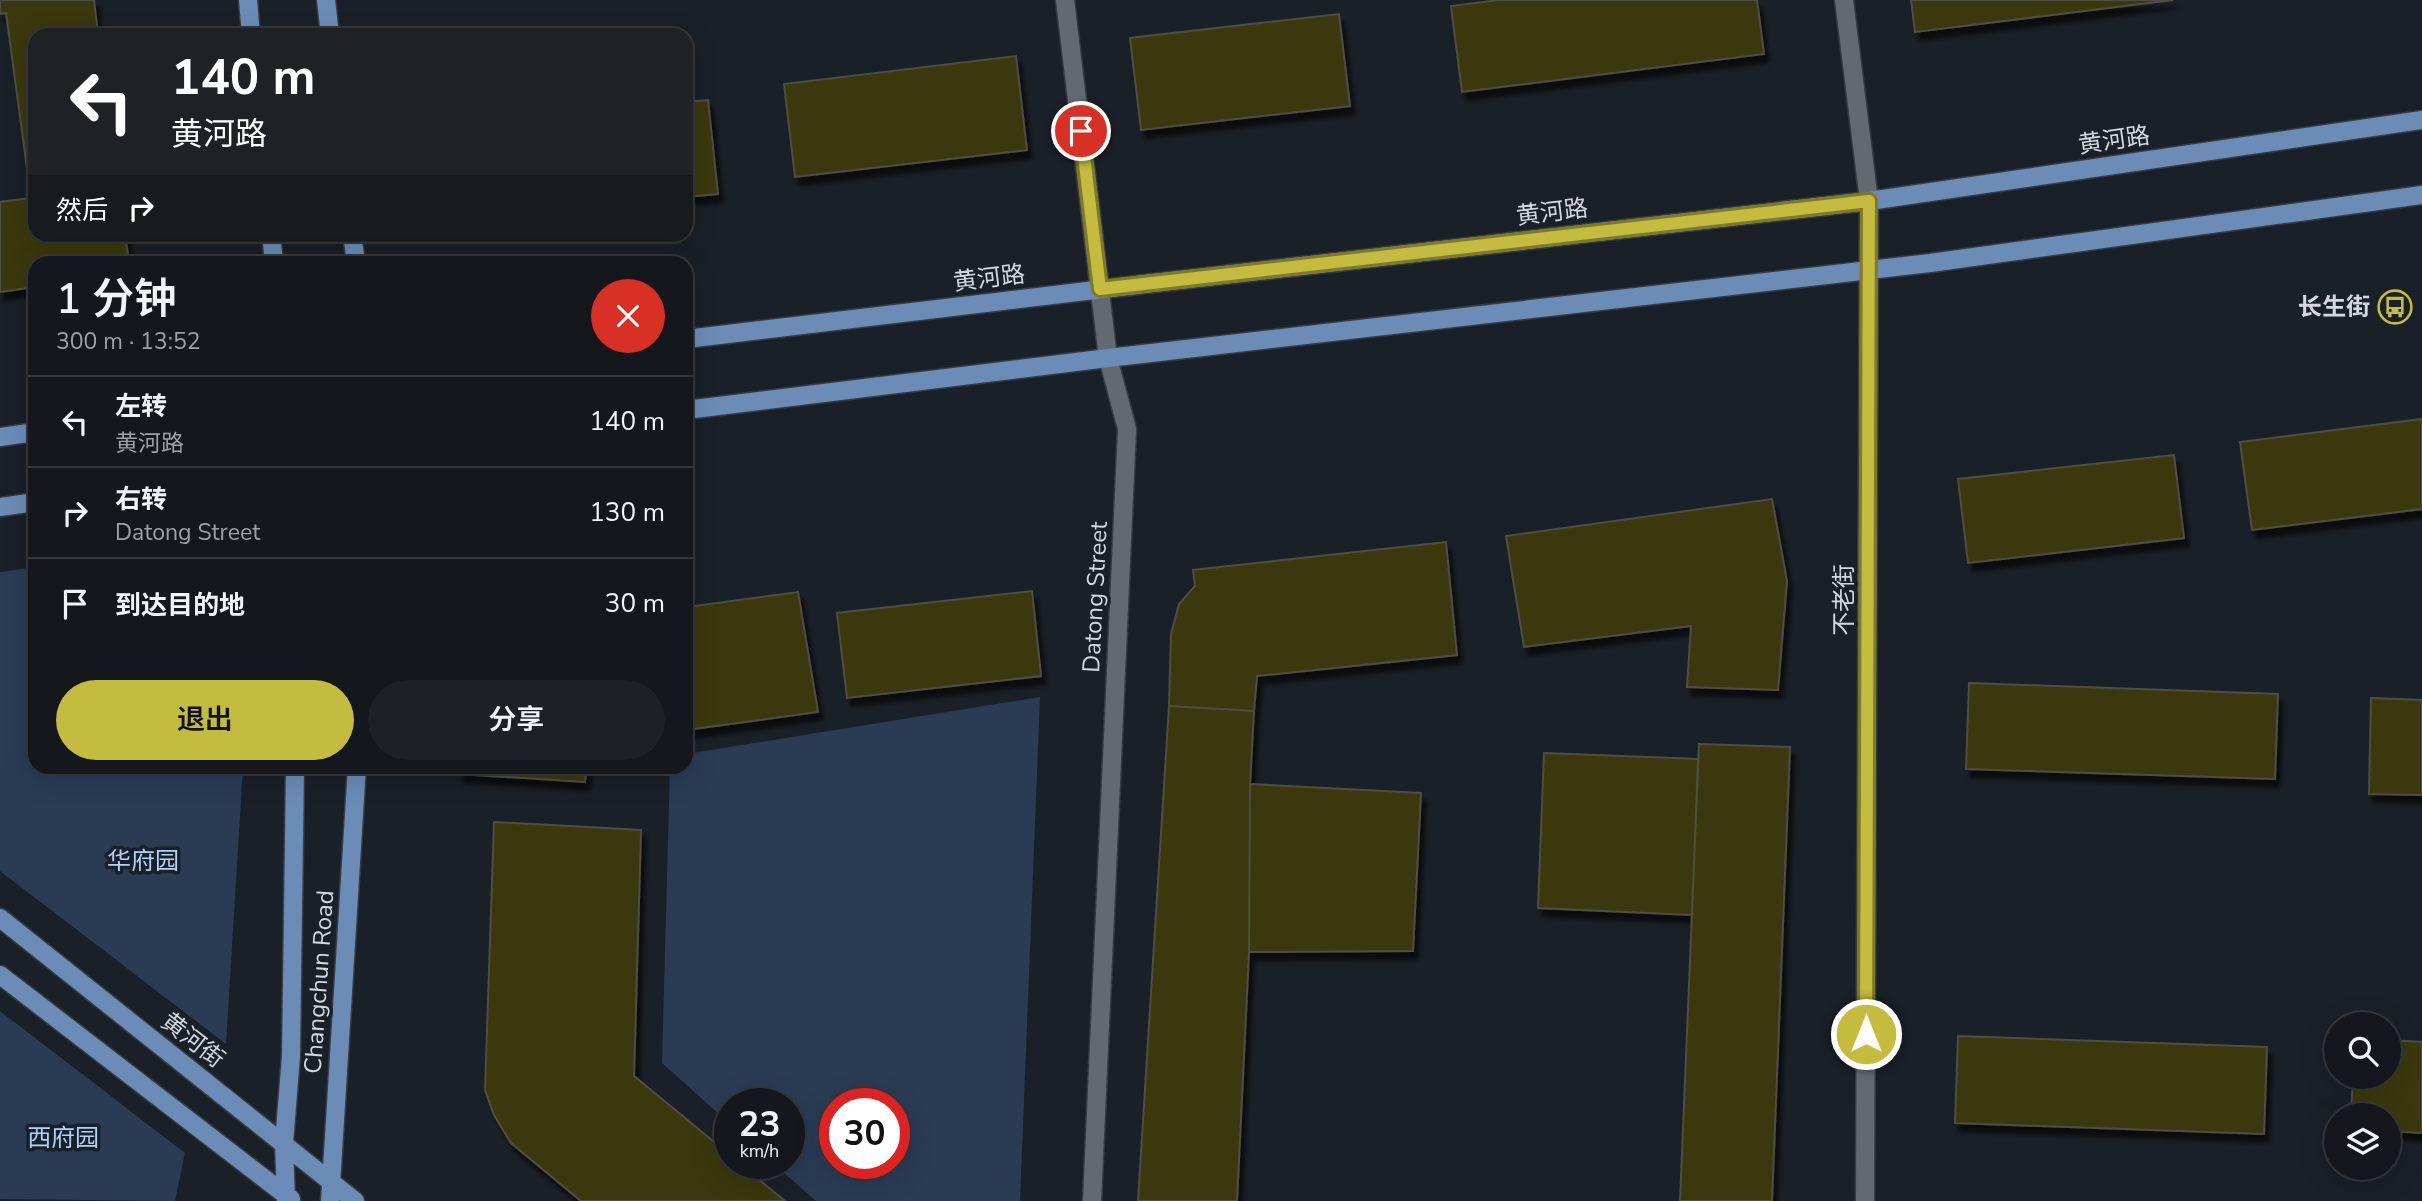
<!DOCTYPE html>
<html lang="zh">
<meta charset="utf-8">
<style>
:root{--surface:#14181d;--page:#1d2126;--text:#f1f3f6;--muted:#9da0a4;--line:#33373b;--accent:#c4bc3e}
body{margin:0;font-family:"Nunito Sans","Noto Sans SC",sans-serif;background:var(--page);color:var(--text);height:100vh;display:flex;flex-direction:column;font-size:26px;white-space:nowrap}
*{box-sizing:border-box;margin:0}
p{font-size:23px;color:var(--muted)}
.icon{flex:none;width:38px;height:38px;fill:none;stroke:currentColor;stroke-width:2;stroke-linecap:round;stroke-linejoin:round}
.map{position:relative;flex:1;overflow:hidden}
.side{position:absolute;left:28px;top:256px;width:665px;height:518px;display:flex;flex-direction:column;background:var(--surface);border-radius:21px;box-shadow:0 7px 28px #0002,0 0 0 2px var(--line)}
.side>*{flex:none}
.top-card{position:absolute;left:28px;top:28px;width:665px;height:214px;border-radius:21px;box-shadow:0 7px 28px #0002,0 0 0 2px var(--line);background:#202124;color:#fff;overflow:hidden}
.tools{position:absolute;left:2324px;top:1012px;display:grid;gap:14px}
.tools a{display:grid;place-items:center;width:77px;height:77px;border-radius:50%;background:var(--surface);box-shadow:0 7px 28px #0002,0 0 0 2px var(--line);font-size:35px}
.speed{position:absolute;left:714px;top:1088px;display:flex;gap:14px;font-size:35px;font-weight:700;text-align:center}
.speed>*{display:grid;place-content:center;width:91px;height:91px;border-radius:50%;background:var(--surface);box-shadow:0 7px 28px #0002,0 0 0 2px var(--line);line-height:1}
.speed small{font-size:18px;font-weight:400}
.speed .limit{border:10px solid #d22;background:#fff;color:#111}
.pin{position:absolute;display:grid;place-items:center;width:60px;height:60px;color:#fff;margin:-30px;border:4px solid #fff;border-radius:50%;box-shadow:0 2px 7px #0007}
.me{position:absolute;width:77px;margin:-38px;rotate:0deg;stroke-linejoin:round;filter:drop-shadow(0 0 5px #0008)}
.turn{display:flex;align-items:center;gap:24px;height:147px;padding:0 28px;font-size:32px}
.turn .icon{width:91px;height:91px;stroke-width:2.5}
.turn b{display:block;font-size:49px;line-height:60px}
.then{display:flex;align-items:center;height:66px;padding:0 28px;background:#0003;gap:14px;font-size:26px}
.round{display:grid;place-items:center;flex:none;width:74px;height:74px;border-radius:37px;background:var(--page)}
.headline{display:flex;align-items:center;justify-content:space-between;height:119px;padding:0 28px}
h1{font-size:42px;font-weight:600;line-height:52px}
.action{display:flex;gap:14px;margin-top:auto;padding:14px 28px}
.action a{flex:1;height:80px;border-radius:42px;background:var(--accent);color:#111;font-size:28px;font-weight:600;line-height:80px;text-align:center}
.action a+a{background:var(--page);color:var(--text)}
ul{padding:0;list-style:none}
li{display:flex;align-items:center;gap:21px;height:91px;padding:0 28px;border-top:2px solid var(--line)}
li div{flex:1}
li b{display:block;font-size:26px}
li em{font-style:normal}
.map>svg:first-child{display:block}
</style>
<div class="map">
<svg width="2422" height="1201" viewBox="0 0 2422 1201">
<defs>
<filter id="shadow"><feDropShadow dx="4.5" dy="8" stdDeviation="2" flood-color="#0009"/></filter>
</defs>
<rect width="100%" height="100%" fill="#1a2027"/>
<path fill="#293c54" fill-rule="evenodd" d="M35,567V766L243,767L226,1044L0,871V572Z
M1040,697L1020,1201H816L774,1164H789V1104H730V1124L662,1063L670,767L686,766V754ZM835,1104H894V1164H835Z
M0,1011L185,1153L175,1201L0,1199Z"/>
<path fill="#3a370c" stroke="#4f4e44" stroke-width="2" filter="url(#shadow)" d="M0,0H94L98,35H35V234H125L129,262H35V287L0,292V202L31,198L6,13L0,14Z
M1499,0H1757L1764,54L1462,92L1451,6Z
M1911,0H2173L1915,32Z
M1339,14L1350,106L1141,130L1130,38Z
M1016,56L1027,150L795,177L784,84Z
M708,100L718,194L686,197V102Z
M2422,419V509L2252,530L2240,442Z
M2174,455L2184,538L1968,563L1958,479Z
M1772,499L1787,581L1778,690L1687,687L1691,626L1524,647L1506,536Z
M1446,542L1457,655L1257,676L1254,711L1169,706L1171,634L1179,604L1195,586L1193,570Z
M1032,591L1041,676L847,698L837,613Z
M798,592L818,712L686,730V607Z
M1969,683L2278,694L2275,779L1966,769Z
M2371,698L2422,700V795L2369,794Z
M1169,706L1254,711L1250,784L1249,952L1237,1201H1138Z
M1699,744L1790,747L1772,1201H1680Z
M1544,753L1698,759L1692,915L1538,908Z
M460,766H587L585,782L459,774Z
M1250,784L1421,793L1413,951L1249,952Z
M494,822L641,830L634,1076L730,1155V1164H740L785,1201H581L511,1143L494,1115L485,1090Z
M1958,1036L2267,1047L2264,1134L1955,1123Z
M2389,1040L2422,1042V1133L2389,1131V1115H2351L2353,1076H2389Z"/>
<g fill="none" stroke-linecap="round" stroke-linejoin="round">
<defs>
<path id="minor" d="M1065,0L1108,358L1127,429L1092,1201
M1844,0L1869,201L1865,1201"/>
<path id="major" d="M248,0L251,35
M326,0L330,35
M271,234L274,262
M352,234L356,262
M686,339L1145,284L1869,201L2422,120
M686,410L1108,358L1930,263L2422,195
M0,437L35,432
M0,507L35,502
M0,918L355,1201
M0,975L291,1199
M286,1201L284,1143L291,1056L295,766
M330,1201L357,766"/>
</defs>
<use href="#minor" stroke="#373b41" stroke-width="21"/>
<use href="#major" stroke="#373b41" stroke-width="21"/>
<use href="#minor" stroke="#626971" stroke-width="18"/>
<use href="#major" stroke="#6a8cb7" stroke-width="18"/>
</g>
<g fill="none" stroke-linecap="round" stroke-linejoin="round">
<defs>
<path id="route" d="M1081,131L1100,289L1869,201L1866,1034"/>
</defs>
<use href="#route" stroke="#7f7a28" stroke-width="18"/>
<use href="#route" stroke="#c4bc3e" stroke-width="12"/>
</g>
<defs>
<symbol id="bus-ring" viewBox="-11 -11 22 22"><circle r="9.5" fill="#1a2027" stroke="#c4bc3e" stroke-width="1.5"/><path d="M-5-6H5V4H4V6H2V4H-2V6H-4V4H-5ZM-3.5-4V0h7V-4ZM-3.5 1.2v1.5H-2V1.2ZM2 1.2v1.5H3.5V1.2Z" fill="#c4bc3e"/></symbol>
</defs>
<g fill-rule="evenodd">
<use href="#bus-ring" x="2376" y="288" width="38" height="38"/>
</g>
<g text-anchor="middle" stroke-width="7" stroke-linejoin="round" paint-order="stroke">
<g font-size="24" fill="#d4d8de" stroke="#1a2027">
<text transform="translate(2114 140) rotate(-8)" y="8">黄河路</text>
<text transform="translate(1552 212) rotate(-7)" y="8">黄河路</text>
<text transform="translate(989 278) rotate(-7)" y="8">黄河路</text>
<text transform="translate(1095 597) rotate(-87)" y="8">Datong Street</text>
<text transform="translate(1844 600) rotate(-90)" y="8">不老街</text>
<text transform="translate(319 982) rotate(-86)" y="8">Changchun Road</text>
<text transform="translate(193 1040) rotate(38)" y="8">黄河街</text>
</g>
<g font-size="24" font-weight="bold" fill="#d4d8de" stroke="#1a2027" text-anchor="end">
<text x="2370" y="315">长生街</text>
</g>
<g font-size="24" fill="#aed1fd" stroke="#1a2027">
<text x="143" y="869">华府园</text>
<text x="63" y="1146">西府园</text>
</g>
</g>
</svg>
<div class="tools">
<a><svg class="icon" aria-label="search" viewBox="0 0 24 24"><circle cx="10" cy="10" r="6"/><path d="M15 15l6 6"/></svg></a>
<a><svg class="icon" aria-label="layers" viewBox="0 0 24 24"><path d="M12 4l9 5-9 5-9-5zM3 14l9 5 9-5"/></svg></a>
</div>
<div class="speed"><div>23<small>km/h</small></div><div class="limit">30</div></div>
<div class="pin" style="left:1081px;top:131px;background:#d93025"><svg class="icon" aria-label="arrive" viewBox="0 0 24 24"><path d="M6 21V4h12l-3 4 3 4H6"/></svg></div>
<svg class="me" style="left:1866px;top:1034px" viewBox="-20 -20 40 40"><circle r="17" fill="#c4bc3e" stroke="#fff" stroke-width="3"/><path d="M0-11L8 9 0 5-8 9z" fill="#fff"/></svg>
<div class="top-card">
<div class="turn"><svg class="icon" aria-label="left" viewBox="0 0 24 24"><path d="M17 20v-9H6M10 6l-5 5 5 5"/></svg><div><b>140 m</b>黄河路</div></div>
<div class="then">然后<svg class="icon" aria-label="right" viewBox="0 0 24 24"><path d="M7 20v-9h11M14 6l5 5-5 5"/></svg></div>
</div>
<section class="side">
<div class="headline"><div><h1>1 分钟</h1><p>300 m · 13:52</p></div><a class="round" style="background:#d93025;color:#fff"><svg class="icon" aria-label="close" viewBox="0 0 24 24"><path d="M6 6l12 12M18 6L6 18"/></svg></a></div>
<ul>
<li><svg class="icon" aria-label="left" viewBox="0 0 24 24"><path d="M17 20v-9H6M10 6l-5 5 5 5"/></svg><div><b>左转</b><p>黄河路</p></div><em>140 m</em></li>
<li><svg class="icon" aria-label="right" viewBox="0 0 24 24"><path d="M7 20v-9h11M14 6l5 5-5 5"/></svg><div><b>右转</b><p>Datong Street</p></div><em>130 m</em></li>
<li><svg class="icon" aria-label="arrive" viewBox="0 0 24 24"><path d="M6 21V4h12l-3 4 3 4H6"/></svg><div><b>到达目的地</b></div><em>30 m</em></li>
</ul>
<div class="action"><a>退出</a><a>分享</a></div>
</section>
</div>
